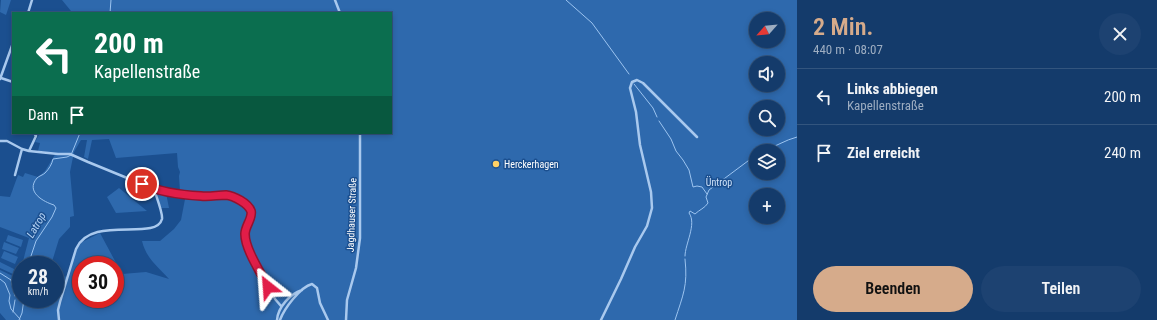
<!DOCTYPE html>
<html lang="de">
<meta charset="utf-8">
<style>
:root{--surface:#143b6b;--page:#1d4271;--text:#f1f3f6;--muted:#9dadc1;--line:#33557e;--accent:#d6ab8b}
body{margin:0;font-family:"Roboto Condensed",sans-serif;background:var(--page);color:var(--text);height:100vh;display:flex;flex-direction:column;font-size:15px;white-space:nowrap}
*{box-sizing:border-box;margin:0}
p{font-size:13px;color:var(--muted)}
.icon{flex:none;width:22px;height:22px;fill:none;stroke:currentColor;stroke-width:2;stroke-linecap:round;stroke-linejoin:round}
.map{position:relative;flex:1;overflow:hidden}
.drawer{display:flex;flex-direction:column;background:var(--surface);width:360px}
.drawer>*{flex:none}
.hud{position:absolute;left:12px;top:12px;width:380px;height:122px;border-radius:0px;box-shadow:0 2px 6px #0003,0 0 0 1px var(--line);background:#0b6e4f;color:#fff;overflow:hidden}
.needle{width:26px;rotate:243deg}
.buttons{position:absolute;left:749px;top:12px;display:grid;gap:8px}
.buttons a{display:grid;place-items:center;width:36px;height:36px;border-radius:50%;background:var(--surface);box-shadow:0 2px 6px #0003,0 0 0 1px var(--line);font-size:20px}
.speed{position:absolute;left:12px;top:256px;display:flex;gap:8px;font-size:20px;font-weight:700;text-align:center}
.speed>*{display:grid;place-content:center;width:52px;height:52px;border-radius:50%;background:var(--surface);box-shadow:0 2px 6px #0003,0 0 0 1px var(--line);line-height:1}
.speed small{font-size:10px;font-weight:400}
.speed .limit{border:6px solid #d22;background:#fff;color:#111}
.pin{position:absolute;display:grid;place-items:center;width:34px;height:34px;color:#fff;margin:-17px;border:2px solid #fff;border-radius:50%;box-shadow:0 1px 4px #0007}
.me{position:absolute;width:44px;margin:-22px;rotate:332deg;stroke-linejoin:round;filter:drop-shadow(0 0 3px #0008)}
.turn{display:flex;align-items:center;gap:14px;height:84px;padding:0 16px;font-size:18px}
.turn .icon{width:52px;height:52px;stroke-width:2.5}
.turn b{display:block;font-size:28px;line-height:34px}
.then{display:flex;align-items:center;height:38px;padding:0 16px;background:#0003;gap:8px;font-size:15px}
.round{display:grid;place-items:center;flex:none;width:42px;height:42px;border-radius:21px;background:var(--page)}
.head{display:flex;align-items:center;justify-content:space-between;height:68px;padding:0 16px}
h1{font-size:24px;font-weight:600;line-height:30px;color:var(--accent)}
.primary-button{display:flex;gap:8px;margin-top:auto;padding:8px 16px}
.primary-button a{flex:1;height:46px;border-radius:24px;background:var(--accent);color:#111;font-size:16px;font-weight:600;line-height:46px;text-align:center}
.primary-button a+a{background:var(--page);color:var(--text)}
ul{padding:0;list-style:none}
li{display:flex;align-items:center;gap:12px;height:56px;padding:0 16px;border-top:1px solid var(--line)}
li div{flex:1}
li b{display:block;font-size:15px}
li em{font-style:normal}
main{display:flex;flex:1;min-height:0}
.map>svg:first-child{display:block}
</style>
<main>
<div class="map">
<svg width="797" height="320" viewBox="0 0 797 320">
<rect width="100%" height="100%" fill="#1b4f8f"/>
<path fill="#2e69ad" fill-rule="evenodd" d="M1,0H11L6,15L0,12Z
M62,0H797V320H6L0,313V270L17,278L21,269V299H55V275L68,277L77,248L82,242L100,233L122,274L146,272L169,279C158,267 146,258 142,241H160L174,229L181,220L186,194L180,192L179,176L180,172L178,167L177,153L116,158L109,139L92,140L88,159L84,157L87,140H81L74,152L70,172L74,216L70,217V227L59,239L51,265H22L29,238L0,227V196L10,197L18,175L23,177L25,173L38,177L45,171L56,153L38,151L40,143L35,142L40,133H391V13H71V11ZM756,19H778V41H756ZM756,63H778V85H756ZM756,107H778V129H756ZM756,151H778V173H756ZM756,195H778V217H756ZM81,265H115V299H81Z
M119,188L147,211L116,213L107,197Z
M156,191L166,193L169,208H161Z
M8,235L23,240L21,247L6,241Z
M4,242L19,248L16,254L2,249Z
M4,251L18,257L15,264L1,258Z
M0,262L14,269L13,274L0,268Z"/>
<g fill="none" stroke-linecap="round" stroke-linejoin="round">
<path stroke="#9cc4f0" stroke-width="1" d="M566,0L592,23L629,74
M110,13L111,0
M634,84L653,108L657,117
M659,121L671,139L676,151L683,160L689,170L693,187L697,186L702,187L707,194
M763,151C775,147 785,140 797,137
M685,256C685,244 697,224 689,213L690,211L695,214C699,210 705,208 708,203L706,197L709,190L756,155
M28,265L36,241L52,217L56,208L54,205C44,202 25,192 37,178C39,176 43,175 45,173C49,169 52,164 53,159L67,157L71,155L80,133
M0,273L11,280L15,296
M0,279L5,283L10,295L9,301L11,309L20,319
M13,312L15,300
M19,320L22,313L24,299
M675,320C683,295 688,286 685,259"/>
<path stroke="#a9c9ee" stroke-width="2.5" d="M335,0L340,13
M28,13L32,0
M1,78L13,82
M0,79L13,43
M0,141H7L22,149L29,151L58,154H70L88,162L154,189L190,195H226L244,203L249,207L251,212L246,228L245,235L246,242L275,299L281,306
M29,151L36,136L34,133
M15,175L22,149
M59,320L58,310L60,302L76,249C91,214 156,242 162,219C163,213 156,196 154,189
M277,320C278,307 290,294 302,290
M280,320C284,309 300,287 312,284L317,288L320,303L328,320
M346,320L347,300L356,268L360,238V133
M601,320L621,279L635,247L647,226L652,208L651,192L640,145L636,112L630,88L632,82L637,80L643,83L697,137"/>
</g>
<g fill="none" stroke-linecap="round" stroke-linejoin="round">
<defs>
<path id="route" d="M142,184C160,192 181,195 201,196C209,197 218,195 226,195C234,196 248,203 251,211C253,218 245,226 245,234C245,249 261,273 268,287"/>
</defs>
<use href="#route" stroke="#92132f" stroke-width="10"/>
<use href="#route" stroke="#e11d48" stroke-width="7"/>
</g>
<circle fill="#ffd166" stroke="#1b4f8f" stroke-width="1.5" cx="496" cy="164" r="4"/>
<g text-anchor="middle" stroke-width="3" stroke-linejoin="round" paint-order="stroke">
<g font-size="10" fill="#fff" stroke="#1b4f8f" text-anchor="start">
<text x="504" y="168">Herckerhagen</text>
</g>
<g font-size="10" fill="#cfe3fa" stroke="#1b4f8f">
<text x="719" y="186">Üntrop</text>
</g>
<g font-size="10" fill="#fff" stroke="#1b4f8f">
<text transform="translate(351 215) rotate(-88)" y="4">Jagdhauser Straße</text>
</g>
<g font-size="11" font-style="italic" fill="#b5d3f5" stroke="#1b4f8f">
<text transform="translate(36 225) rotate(-60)" y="4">Latrop</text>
</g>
</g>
</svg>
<div class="buttons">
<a><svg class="needle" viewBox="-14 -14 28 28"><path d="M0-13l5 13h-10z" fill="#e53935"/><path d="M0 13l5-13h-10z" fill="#9dadc1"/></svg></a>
<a><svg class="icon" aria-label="sound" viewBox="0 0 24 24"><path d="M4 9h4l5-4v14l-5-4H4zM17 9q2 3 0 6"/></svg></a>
<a><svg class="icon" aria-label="search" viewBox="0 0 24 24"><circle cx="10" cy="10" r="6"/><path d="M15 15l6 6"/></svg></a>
<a><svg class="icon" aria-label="layers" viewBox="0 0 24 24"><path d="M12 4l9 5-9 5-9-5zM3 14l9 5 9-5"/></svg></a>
<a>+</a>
</div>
<div class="speed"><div>28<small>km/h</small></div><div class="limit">30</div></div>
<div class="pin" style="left:142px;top:184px;background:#d93025"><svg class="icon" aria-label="arrive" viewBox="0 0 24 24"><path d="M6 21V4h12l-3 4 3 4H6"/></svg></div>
<svg class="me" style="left:268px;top:287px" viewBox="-20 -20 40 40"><path d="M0-17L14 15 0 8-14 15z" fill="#e11d48" stroke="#fff" stroke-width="4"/></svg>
<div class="hud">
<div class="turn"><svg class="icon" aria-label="left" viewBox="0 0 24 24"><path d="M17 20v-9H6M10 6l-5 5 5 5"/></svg><div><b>200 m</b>Kapellenstraße</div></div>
<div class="then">Dann<svg class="icon" aria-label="arrive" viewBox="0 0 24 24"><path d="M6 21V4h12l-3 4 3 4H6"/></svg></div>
</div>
</div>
<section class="drawer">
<div class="head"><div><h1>2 Min.</h1><p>440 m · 08:07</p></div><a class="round"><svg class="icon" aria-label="close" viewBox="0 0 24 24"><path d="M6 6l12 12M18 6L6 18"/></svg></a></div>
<ul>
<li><svg class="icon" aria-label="left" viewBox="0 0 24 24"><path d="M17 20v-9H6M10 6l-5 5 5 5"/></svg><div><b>Links abbiegen</b><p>Kapellenstraße</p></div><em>200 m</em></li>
<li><svg class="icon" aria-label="arrive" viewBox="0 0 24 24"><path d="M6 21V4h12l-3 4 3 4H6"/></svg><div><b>Ziel erreicht</b></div><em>240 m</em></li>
</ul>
<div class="primary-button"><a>Beenden</a><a>Teilen</a></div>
</section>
</main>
